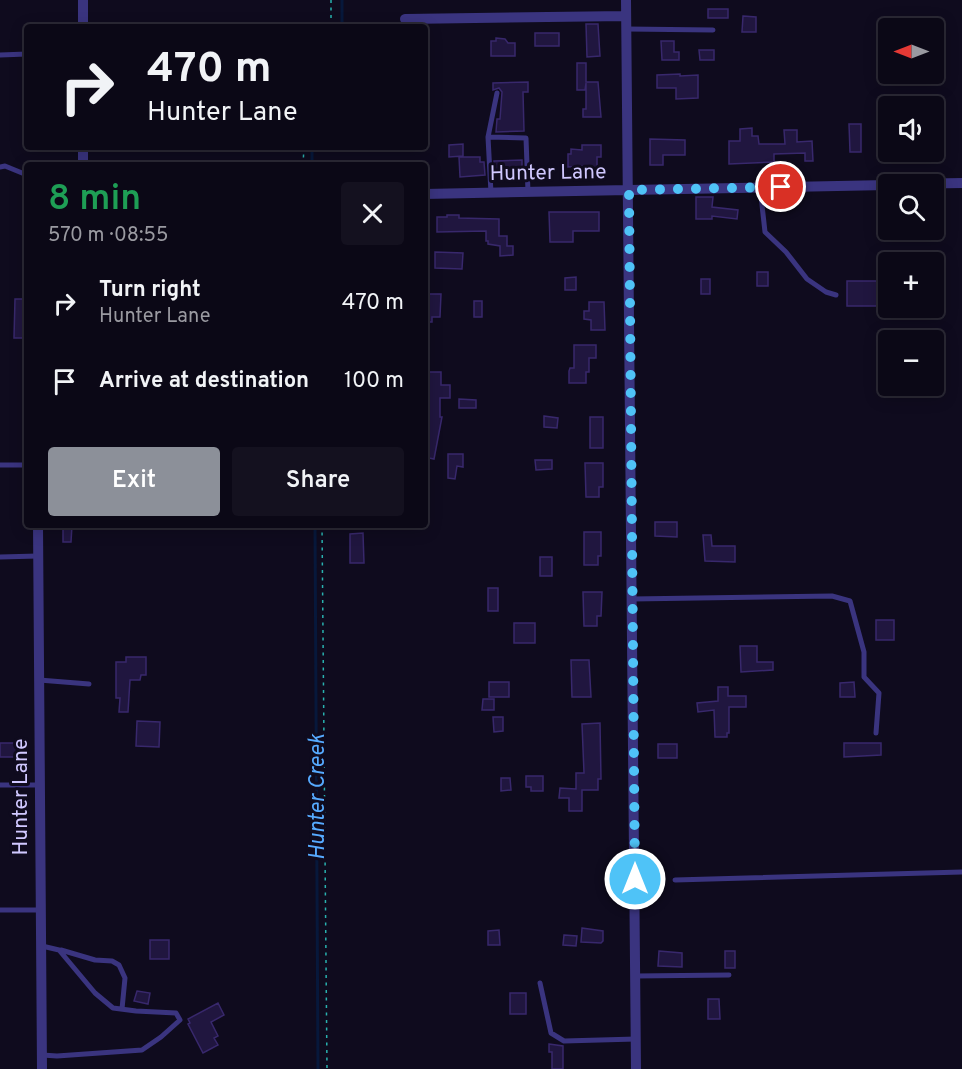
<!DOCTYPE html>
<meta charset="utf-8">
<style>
:root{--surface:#0b0816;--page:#14111f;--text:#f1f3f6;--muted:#9a9aa1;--line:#2b2935;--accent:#8c9099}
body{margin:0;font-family:Overpass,sans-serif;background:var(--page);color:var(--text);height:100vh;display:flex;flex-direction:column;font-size:22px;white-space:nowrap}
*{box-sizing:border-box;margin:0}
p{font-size:20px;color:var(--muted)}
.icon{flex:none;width:33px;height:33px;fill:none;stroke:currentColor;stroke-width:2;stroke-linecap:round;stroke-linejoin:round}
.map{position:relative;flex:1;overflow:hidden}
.side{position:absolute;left:24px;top:162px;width:404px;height:366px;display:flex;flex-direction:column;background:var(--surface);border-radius:6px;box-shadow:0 3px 15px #0003,0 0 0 2px var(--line)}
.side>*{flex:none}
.hud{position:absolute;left:24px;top:24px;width:404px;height:126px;border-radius:6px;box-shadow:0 3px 15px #0003,0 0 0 2px var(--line);background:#0b0816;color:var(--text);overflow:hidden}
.needle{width:39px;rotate:270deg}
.controls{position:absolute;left:878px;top:18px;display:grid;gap:12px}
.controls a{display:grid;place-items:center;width:66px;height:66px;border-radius:6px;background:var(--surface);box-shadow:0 3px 15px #0003,0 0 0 2px var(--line);font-size:30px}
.pin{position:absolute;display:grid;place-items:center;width:51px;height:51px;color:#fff;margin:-26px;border:3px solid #fff;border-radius:50%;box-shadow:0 2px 6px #0007}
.me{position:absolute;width:66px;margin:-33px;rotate:0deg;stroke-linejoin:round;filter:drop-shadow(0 0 4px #0008)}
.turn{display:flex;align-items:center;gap:21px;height:126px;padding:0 24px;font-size:27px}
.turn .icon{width:78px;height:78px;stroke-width:2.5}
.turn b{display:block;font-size:42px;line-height:51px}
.round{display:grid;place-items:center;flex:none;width:63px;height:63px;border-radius:6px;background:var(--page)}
.head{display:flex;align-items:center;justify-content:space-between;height:102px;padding:0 24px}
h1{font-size:36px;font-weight:600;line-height:45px;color:#1e9e55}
.cta{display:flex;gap:12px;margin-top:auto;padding:12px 24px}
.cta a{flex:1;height:69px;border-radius:6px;background:var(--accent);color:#fff;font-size:24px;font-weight:600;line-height:69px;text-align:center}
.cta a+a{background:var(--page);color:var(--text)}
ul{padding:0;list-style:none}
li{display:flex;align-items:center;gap:18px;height:78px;padding:0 24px}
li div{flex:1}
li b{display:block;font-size:22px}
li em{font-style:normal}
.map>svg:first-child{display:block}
</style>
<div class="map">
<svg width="962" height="1069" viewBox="0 0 962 1069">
<rect width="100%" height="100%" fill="#0f0b1e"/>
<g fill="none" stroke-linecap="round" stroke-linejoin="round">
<path stroke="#07183b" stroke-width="3" d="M342,0V27
M312,147V165
M315,525L318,1069"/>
</g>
<path fill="#20163f" stroke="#38286c" stroke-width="1.5" d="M708,9H728V18H708Z
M743,16L756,17V32H742Z
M586,24H598L600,56L587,57Z
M535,33H559V46H535Z
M496,38L505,39L508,43H515V56H491V41H496Z
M661,41H674V52H679V60H662Z
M699,50H714V60H700Z
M577,63H586V82H598L601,117H583V109H586V83L585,90H577Z
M680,74V76L698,75V98L676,99V88H657V75Z
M528,82V92H523L524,131L496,132L497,119H500L502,92L499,88L493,90V83Z
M849,124H861V152H850Z
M752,128V136H758L759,144H785L784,130H797V142L812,141L813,161H805V153L774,154V162L729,164V141H740V129Z
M650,139L685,140V155H663V165H650Z
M463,144V156L449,157V145Z
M582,145H601V157H597V173H583V166L568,167V154H571V149L582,150Z
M459,157H480V162H484L485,175L460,177Z
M522,160V173L495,174L494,161Z
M696,197H713L712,207L738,210L737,219L712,216V219H696Z
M549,212H599V231H573V242H550Z
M447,215H459V218L499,219V236H507V246H513V255L500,256V246L488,244V241H486V231L437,232V217H447Z
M435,252L463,253L462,269L435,268Z
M757,272H768V286H757Z
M576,277V290H565V278Z
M701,279H710V294H701Z
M847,281H888V306H847Z
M428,294H441L440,317H432V322H424V306H427Z
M15,299H27V338H14Z
M474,301H482V317H474Z
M589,302H604L605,330H591V320L584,319V311H589Z
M574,345H596V358H589V372H586V383H569V371L570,368H574Z
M427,372H441V385H450V398H440V417H442L434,459L424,457V423L426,414L428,415V392H424Z
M459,399L476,400V408H459Z
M544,416L558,418L557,428L544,427Z
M590,417H603V448H590Z
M448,454H463V467L457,466L455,479L448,478Z
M535,460H552V469L536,470Z
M585,463H603V487H599V497H586Z
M655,522H677V537L655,536Z
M63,525H72L71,542H63Z
M584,532H601V556H598V565H584Z
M363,533L364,563H350V534Z
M703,535H711L712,546H735V562L705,561Z
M540,557H552V576H540Z
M488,588H498V611H488Z
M583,592H602L601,616H597V626H584Z
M876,620H894V640H876Z
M514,623H535V643H514Z
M740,646H757V662H773V670L741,672Z
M126,657H146V675H141L140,680H130L128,712H119L120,698H116V662H126Z
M571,660H589L591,697H572Z
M489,682H509V697H489Z
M854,682L855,697H840V683Z
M718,687H728V696H746V707H729V733H727V737H715L714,710L698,712L697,703L718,701Z
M483,699H494V710H482Z
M493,717H503V731L494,732Z
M137,721L160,722L159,747L136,746Z
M600,723L601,779H598V790H582V811H569V798H559L560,788L576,789V773H584L582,724Z
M0,743H18V757H0Z
M844,743H881V755L844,757Z
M658,744H677V758H658Z
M526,776H543V791H531V787H526Z
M501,778H510L511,790L501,791Z
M582,928L603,931V941L601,943L581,942Z
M499,930L500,945H488V931Z
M564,935L577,936L576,946L563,945Z
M150,940H169V959H150Z
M659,951L682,953V967L658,966Z
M725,951H735V968H725Z
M137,991L150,993L148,1004L134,1001Z
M510,993H526V1014H510Z
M708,999H719L720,1019H708Z
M218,1003L224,1015L211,1022L218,1036L214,1038L218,1045L203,1053L188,1024L190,1023L188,1019Z
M549,1044L563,1046V1069H552V1052H549Z"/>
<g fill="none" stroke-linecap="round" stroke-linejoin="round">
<path stroke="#29b2af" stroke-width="1.5" stroke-dasharray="3 4.5" stroke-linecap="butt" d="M331,0V27
M303,165L304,147
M322,525L327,1069"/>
<path stroke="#3a347f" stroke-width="5" d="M627,29L713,30
M0,55L27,54
M488,137L497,93
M0,167L5,166L27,175
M760,187L765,232L786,252L807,279L826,292L836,295
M491,193L488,137L526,138L528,192
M0,465H27
M0,557L38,556
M632,599L832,596L850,601L864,652V677L879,693L876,733
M39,680L89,684
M0,785H39
M675,880L962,872
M0,910H41
M42,946L59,950L95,993L113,1008L136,1011L176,1013L180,1020L161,1037L142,1050L57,1056L42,1055
M61,950L95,960L112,961L119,965L125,978L122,1009
M635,976L729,975
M540,983L551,1033L564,1041L636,1039"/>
<path stroke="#3a347f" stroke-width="10" d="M83,0V27
M626,0L636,1069
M405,19L626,16
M83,165V147
M902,184L962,183
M424,194L888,185
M38,525L42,1069"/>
</g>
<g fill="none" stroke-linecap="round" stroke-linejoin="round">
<path stroke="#4fc3f7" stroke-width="10" stroke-dasharray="0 18" d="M635,879L629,190L781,187"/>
</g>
<g text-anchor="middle" stroke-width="6" stroke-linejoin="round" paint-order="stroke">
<g font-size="21" fill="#d0c8ff" stroke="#0f0b1e">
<text transform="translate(548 172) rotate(-1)" y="7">Hunter Lane</text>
<text transform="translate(20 797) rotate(-90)" y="7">Hunter Lane</text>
</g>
<g font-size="22" font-style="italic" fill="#56aaff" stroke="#0f0b1e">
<text transform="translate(316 797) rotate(-90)" y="8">Hunter Creek</text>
</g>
</g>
</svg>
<div class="controls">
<a><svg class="needle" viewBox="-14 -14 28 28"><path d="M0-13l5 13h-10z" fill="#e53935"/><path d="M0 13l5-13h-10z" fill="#9a9aa1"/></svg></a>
<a><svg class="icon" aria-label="sound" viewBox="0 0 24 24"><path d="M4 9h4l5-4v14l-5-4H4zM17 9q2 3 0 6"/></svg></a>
<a><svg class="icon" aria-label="search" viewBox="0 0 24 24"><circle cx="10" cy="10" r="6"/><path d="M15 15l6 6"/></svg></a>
<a>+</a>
<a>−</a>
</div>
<div class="pin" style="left:781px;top:187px;background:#d93025"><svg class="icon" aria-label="arrive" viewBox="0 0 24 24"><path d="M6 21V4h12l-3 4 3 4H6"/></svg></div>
<svg class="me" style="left:635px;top:879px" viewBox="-20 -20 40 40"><circle r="17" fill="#4fc3f7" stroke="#fff" stroke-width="3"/><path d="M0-11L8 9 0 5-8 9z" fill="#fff"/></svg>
<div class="hud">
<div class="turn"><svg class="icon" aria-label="right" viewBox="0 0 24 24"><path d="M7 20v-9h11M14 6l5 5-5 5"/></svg><div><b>470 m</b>Hunter Lane</div></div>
</div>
<section class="side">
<div class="head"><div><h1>8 min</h1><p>570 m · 08:55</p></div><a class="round"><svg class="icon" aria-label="close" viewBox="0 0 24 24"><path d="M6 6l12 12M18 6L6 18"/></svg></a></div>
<ul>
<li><svg class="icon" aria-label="right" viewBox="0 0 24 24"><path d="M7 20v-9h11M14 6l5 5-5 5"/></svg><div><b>Turn right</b><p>Hunter Lane</p></div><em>470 m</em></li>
<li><svg class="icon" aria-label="arrive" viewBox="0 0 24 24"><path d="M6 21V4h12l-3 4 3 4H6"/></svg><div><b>Arrive at destination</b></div><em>100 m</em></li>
</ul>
<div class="cta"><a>Exit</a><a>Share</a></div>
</section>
</div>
